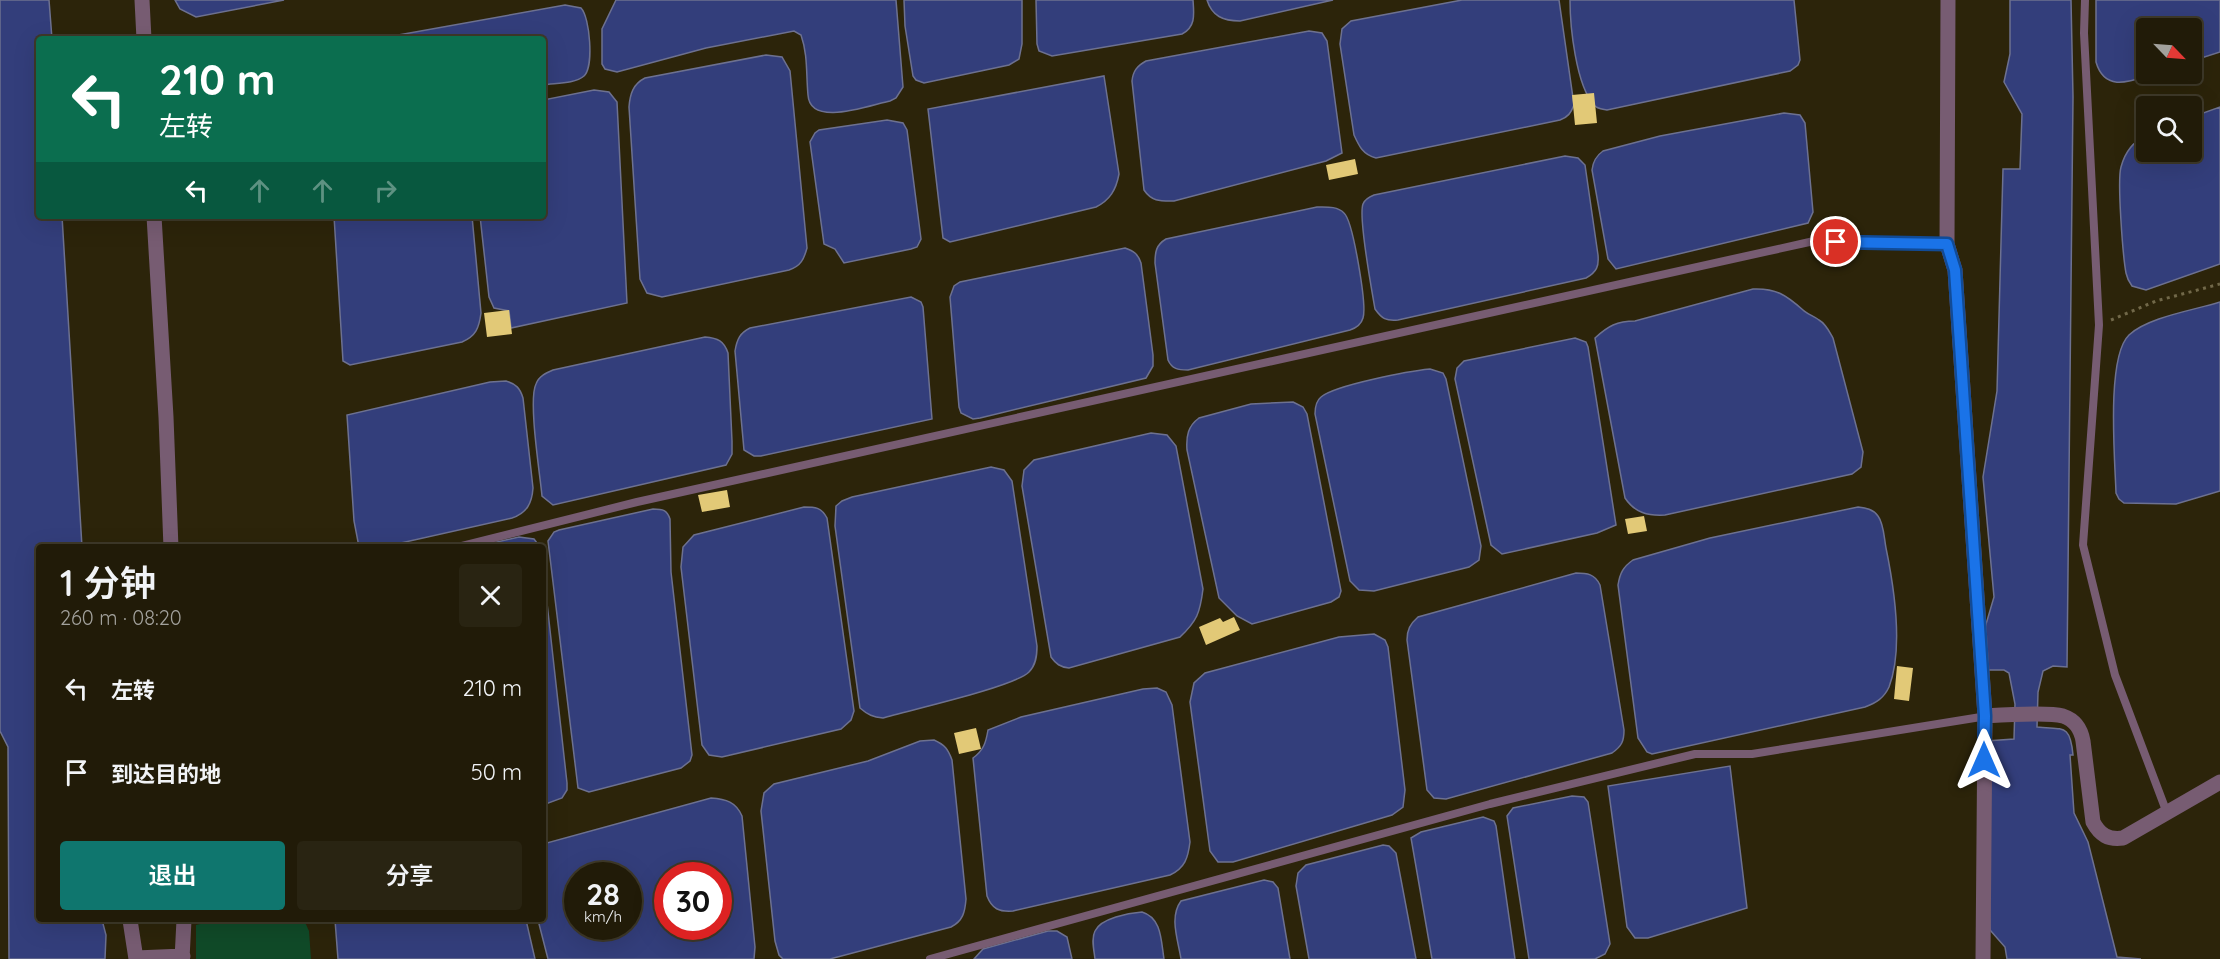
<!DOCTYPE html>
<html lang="zh">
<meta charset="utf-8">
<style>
:root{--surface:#211b08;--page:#292412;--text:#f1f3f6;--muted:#a2a19c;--line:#3e3929;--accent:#0f766e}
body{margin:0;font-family:Quicksand,"Noto Sans SC",sans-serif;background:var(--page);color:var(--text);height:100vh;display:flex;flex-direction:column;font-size:22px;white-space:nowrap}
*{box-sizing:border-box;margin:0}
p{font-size:20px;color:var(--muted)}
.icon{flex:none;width:33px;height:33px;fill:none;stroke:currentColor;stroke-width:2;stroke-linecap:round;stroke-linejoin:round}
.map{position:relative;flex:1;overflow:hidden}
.panel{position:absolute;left:36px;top:544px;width:510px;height:378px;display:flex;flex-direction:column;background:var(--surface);border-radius:6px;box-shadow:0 6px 24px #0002,0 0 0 2px var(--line)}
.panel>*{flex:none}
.guide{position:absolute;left:36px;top:36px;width:510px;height:183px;border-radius:6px;box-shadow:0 6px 24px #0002,0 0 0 2px var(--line);background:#0b6e4f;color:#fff;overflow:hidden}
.needle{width:39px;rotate:115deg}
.tools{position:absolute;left:2136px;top:18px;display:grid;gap:12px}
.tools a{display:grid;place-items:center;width:66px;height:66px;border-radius:6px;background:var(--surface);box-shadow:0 6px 24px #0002,0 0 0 2px var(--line);font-size:30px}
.speed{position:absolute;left:564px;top:862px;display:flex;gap:12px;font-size:30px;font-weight:700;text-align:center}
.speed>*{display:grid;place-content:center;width:78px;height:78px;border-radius:50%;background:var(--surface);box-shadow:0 6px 24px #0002,0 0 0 2px var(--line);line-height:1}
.speed small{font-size:15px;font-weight:400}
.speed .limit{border:9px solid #d22;background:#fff;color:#111}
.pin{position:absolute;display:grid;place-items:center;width:51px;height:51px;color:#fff;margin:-26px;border:3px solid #fff;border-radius:50%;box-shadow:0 2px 6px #0007}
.me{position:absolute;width:66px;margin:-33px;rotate:0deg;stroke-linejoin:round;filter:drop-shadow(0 0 4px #0008)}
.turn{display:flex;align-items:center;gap:21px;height:126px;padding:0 24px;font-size:27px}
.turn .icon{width:78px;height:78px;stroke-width:2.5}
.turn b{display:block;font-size:42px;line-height:51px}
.lanes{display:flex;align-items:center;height:57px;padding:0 24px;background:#0003;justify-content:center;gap:30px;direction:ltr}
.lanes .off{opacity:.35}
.round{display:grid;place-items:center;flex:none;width:63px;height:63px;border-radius:6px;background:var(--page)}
.head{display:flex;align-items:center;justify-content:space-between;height:102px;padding:0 24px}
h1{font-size:36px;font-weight:600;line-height:45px}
.primary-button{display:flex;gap:12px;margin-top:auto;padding:12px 24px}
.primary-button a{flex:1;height:69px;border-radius:6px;background:var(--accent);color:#fff;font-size:24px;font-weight:600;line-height:69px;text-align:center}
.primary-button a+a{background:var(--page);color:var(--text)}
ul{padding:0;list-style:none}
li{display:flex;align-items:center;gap:18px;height:84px;padding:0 24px}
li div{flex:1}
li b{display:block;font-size:22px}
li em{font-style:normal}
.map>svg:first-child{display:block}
</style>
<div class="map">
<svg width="2220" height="959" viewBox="0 0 2220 959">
<rect width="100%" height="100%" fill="#2c240a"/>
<path fill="#104a28" d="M217,920H304L309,931L311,959H196V925Z"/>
<path fill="#333e7b" stroke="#6d7190" stroke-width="1.5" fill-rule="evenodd" d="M0,0H49L52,39H39V216H62L82,547L39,548V920H102L106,935L105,959H9L8,747L0,731Z
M175,0H284L196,17L180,9Z
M616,0H896L903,87L896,98L890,101C870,105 810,128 808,95C806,74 808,55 801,35L794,31L706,48L617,72L605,69L602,64V29Z
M904,0H1022V44L1019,59L1009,65L924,83L916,80L913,76L905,26Z
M1036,0H1193C1194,14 1196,27 1182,34L1052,56L1039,51L1037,44Z
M1207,0H1333L1240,21C1223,21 1212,16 1207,0Z
M1462,0H1559L1574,105C1571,113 1568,117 1560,120L1376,158C1363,155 1359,146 1354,135L1340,44L1342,29L1351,21Z
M1570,0H1794L1800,60L1798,65L1790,71L1607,110C1602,109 1597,109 1594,105C1576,85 1570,27 1570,0Z
M2010,0H2071L2073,97L2067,667L2053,666L2043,671L2038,692L2037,727C2063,730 2070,723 2073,755H2070L2074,813L2088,842L2117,957L2141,959H2007L2005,947L1990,930L1986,741L2014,739L2015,704L2009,673L2004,670H1983L1984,631L1994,597L1983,477L1997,391L2003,169H2020L2022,114L2004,82L2010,54Z
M2096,0H2220V52L2192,61V28H2146V74H2153C2131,81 2105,93 2096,62Z
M565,5L581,8C590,17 594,67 584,76C575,84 555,83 543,85V39H376Z
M1309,31L1322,33L1327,41L1342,153L1326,161L1174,201C1161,201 1152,202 1144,190L1132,81C1133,71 1137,66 1146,61Z
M766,55L782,57L790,71L807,248C804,259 801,266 789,270L662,297L647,293L640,279L629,107C630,94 633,84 645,78Z
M1104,76L1119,174C1116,190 1110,200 1096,207L950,242L943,238L928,109Z
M594,90L609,92L617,102L627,303L511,328L509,311L494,308L489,297L480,216H543V100Z
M2220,107V264L2146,290L2132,286C2129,282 2127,278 2126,273C2123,257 2117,181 2121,167C2125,152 2132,142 2146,136V152H2192V117Z
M1784,113L1800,115L1805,123L1813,212L1808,223L1616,269L1608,259L1592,170C1593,161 1596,156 1603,151L1660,136Z
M887,120L903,123L907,130L921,239L917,247L911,249L844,263L835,249L824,244L810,142L815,133L819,130Z
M1565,156L1578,158L1585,165L1598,255C1599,266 1597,272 1586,278L1398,320C1386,321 1382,319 1375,309C1372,291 1358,217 1363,204C1365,199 1369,197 1374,195Z
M1317,207C1327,207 1337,206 1344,213C1353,221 1367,305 1363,318C1361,325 1356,328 1350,330L1188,370C1178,370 1172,369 1168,360L1155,263C1155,252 1156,245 1166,239Z
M334,216H472L481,313C479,328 476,336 462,342L350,365L343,361Z
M1125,248C1134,251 1138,254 1141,263L1153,355V366L1146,378L980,418L973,419L961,413L959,407L950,297L954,286L960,282Z
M1753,289C1776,288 1786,295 1803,310C1807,314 1814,316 1819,320C1826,324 1829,331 1833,338L1863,452L1861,467L1852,474L1665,515C1648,516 1635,513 1625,498L1595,338C1608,326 1617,321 1635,321Z
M911,297L921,302L923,307L932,419L761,456H754L744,450L735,351C737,339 740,333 750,328Z
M2220,302V491L2176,504L2124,503L2119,499L2116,493C2115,460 2106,357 2129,335C2148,317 2195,310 2220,302Z
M705,337C718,338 724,341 728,353L732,441V454L726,465L553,505L542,496C540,474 528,400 536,384C539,376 546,373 553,370Z
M1575,338L1586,342L1588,347L1616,525L1597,533L1502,554L1491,545L1455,379L1457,368L1464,361Z
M1430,369L1443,373L1446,379L1481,546L1479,560L1469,567L1374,591L1359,590L1350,581L1315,414C1315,408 1316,401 1321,397C1335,385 1410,371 1430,369Z
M506,381C516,384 520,388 523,398L533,488C532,503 527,513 512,518L383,547H359L354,521L347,415L490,382Z
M1293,402L1303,407L1307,414L1341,591L1339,597L1331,602L1252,624L1237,616L1219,598L1187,450C1186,436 1188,426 1199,418L1251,404Z
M1151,433L1167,435L1176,446L1203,589C1200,613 1197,621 1180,637L1069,668C1060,667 1056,664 1051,657L1022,486L1024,470L1034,460Z
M991,467L1004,470L1012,481L1037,646C1037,656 1036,665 1029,672C1014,687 910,710 883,718C873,717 868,715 860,708L835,526L836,506L842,501L852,497Z
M804,507C815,507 821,507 827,518L854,711L851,720L841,729L722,757L709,755L702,745L681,567L683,547L694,535Z
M1858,507C1866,508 1873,509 1878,516C1884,524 1884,538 1886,548C1894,587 1904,648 1889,687C1884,698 1876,703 1865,707L1652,754L1647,752L1638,738L1618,585C1620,573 1623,567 1633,560L1710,538Z
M653,509C663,509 667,510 670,519L671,572L692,755L690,761L681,768L589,792L578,788L548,541L554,532L559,530Z
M519,537L534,539L540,547H475Z
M543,567L567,783V790L562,798L543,805Z
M1576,573C1587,573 1595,574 1600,585L1624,730C1624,741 1622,746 1612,753L1446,799L1434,798L1427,790L1407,640C1407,630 1410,624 1418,617Z
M1374,634L1385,640L1388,647L1405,790L1403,807L1392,815L1233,862H1218L1210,851L1190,702L1194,683L1205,673L1339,637Z
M1157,688L1166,692L1172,705L1190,842C1188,858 1185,868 1170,875L1013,911C999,912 992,909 987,896L973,758C984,750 986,742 988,730L1021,717L1143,689Z
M934,740C945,745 948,749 952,760L966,899C965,912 963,921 951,927L830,959H783L779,955L775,941L761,811L764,793L774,784L868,761L920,741Z
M1730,766L1747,908L1648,938H1635L1627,927L1608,786Z
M1572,796L1584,797L1588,802L1610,944L1605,954L1595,959H1529L1507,816L1513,808Z
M711,798C726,799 736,802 742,816L755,947L754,959H548L538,920H543V844ZM578,876H628V927H578ZM668,876H718V927H668Z
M1483,817L1494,821L1496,826L1515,959H1432L1411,838L1421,832Z
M1383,845L1389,846L1396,853L1416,959H1309L1296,886L1298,873L1306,865Z
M1264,880L1273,882L1278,888L1290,959H1181C1178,940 1169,917 1181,901Z
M1142,912C1162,918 1161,941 1164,959H1095C1094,950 1091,939 1095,931C1101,918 1129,913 1142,912Z
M335,920H526L535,959H338Z
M1048,931H1057L1067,937L1072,959H974L983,949Z"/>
<path fill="#e2c977" d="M1594,93L1597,123L1575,125L1572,95Z
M1355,159L1358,174L1329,180L1326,165Z
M509,310L512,334L487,337L484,313Z
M727,490L730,507L702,512L698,495Z
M1644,516L1647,531L1628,534L1625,519Z
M1234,617L1240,630L1206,645L1199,627L1220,618L1223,622Z
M1897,666L1913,668L1909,701L1894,699Z
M976,728L981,749L959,754L954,733Z"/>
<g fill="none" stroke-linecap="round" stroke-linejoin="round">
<path stroke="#716849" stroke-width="3" stroke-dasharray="3 4.5" stroke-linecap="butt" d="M2111,320L2156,301L2220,284"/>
<path stroke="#775c72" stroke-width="8" d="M2085,0L2084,33L2099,325L2083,545L2115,675L2167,813
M454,548L637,502L1814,241L1947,244
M930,959L1490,804L1695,754H1752L1987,716"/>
<path stroke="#775c72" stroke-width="15" d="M142,0L144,39
M1948,0L1947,244L1955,270L1985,716
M154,216L166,417L171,548
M130,920L136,959
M136,958L183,956
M182,959L184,920
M1983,959L1985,716C2002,715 2048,712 2063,716C2075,720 2081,729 2083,741L2093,822C2100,835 2108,840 2123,838L2220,782"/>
</g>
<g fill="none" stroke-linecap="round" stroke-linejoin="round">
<defs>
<path id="route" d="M1836,242L1947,244L1955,270L1985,716L1984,760"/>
</defs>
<use href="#route" stroke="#114b97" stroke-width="15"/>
<use href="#route" stroke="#1a73e8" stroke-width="10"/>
</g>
</svg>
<div class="tools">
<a><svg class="needle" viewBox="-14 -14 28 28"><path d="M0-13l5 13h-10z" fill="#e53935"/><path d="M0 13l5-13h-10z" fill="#a2a19c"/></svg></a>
<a><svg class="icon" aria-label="search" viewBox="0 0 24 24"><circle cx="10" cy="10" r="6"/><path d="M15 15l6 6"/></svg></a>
</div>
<div class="speed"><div>28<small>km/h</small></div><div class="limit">30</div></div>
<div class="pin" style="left:1836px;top:242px;background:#d93025"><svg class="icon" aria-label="arrive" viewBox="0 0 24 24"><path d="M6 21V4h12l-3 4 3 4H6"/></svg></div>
<svg class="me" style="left:1984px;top:760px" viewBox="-20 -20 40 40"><path d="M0-17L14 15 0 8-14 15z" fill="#1a73e8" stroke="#fff" stroke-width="4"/></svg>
<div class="guide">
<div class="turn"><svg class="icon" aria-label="left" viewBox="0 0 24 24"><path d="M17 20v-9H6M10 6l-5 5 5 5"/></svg><div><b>210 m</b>左转</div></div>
<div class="lanes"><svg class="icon" aria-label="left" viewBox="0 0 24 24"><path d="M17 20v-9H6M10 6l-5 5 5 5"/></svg><svg class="icon off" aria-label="ahead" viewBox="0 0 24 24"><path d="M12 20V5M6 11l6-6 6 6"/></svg><svg class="icon off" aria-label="ahead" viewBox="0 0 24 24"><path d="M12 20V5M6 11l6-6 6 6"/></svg><svg class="icon off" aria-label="right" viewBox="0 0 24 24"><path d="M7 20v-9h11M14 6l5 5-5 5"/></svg></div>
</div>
<section class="panel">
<div class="head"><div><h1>1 分钟</h1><p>260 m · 08:20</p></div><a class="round"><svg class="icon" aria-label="close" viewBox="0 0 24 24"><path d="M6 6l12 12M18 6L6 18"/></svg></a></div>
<ul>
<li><svg class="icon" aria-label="left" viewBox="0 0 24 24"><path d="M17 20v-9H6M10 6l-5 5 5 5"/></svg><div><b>左转</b></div><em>210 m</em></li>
<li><svg class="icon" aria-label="arrive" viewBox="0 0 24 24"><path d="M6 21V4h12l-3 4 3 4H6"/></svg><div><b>到达目的地</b></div><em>50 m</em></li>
</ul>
<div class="primary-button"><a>退出</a><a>分享</a></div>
</section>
</div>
